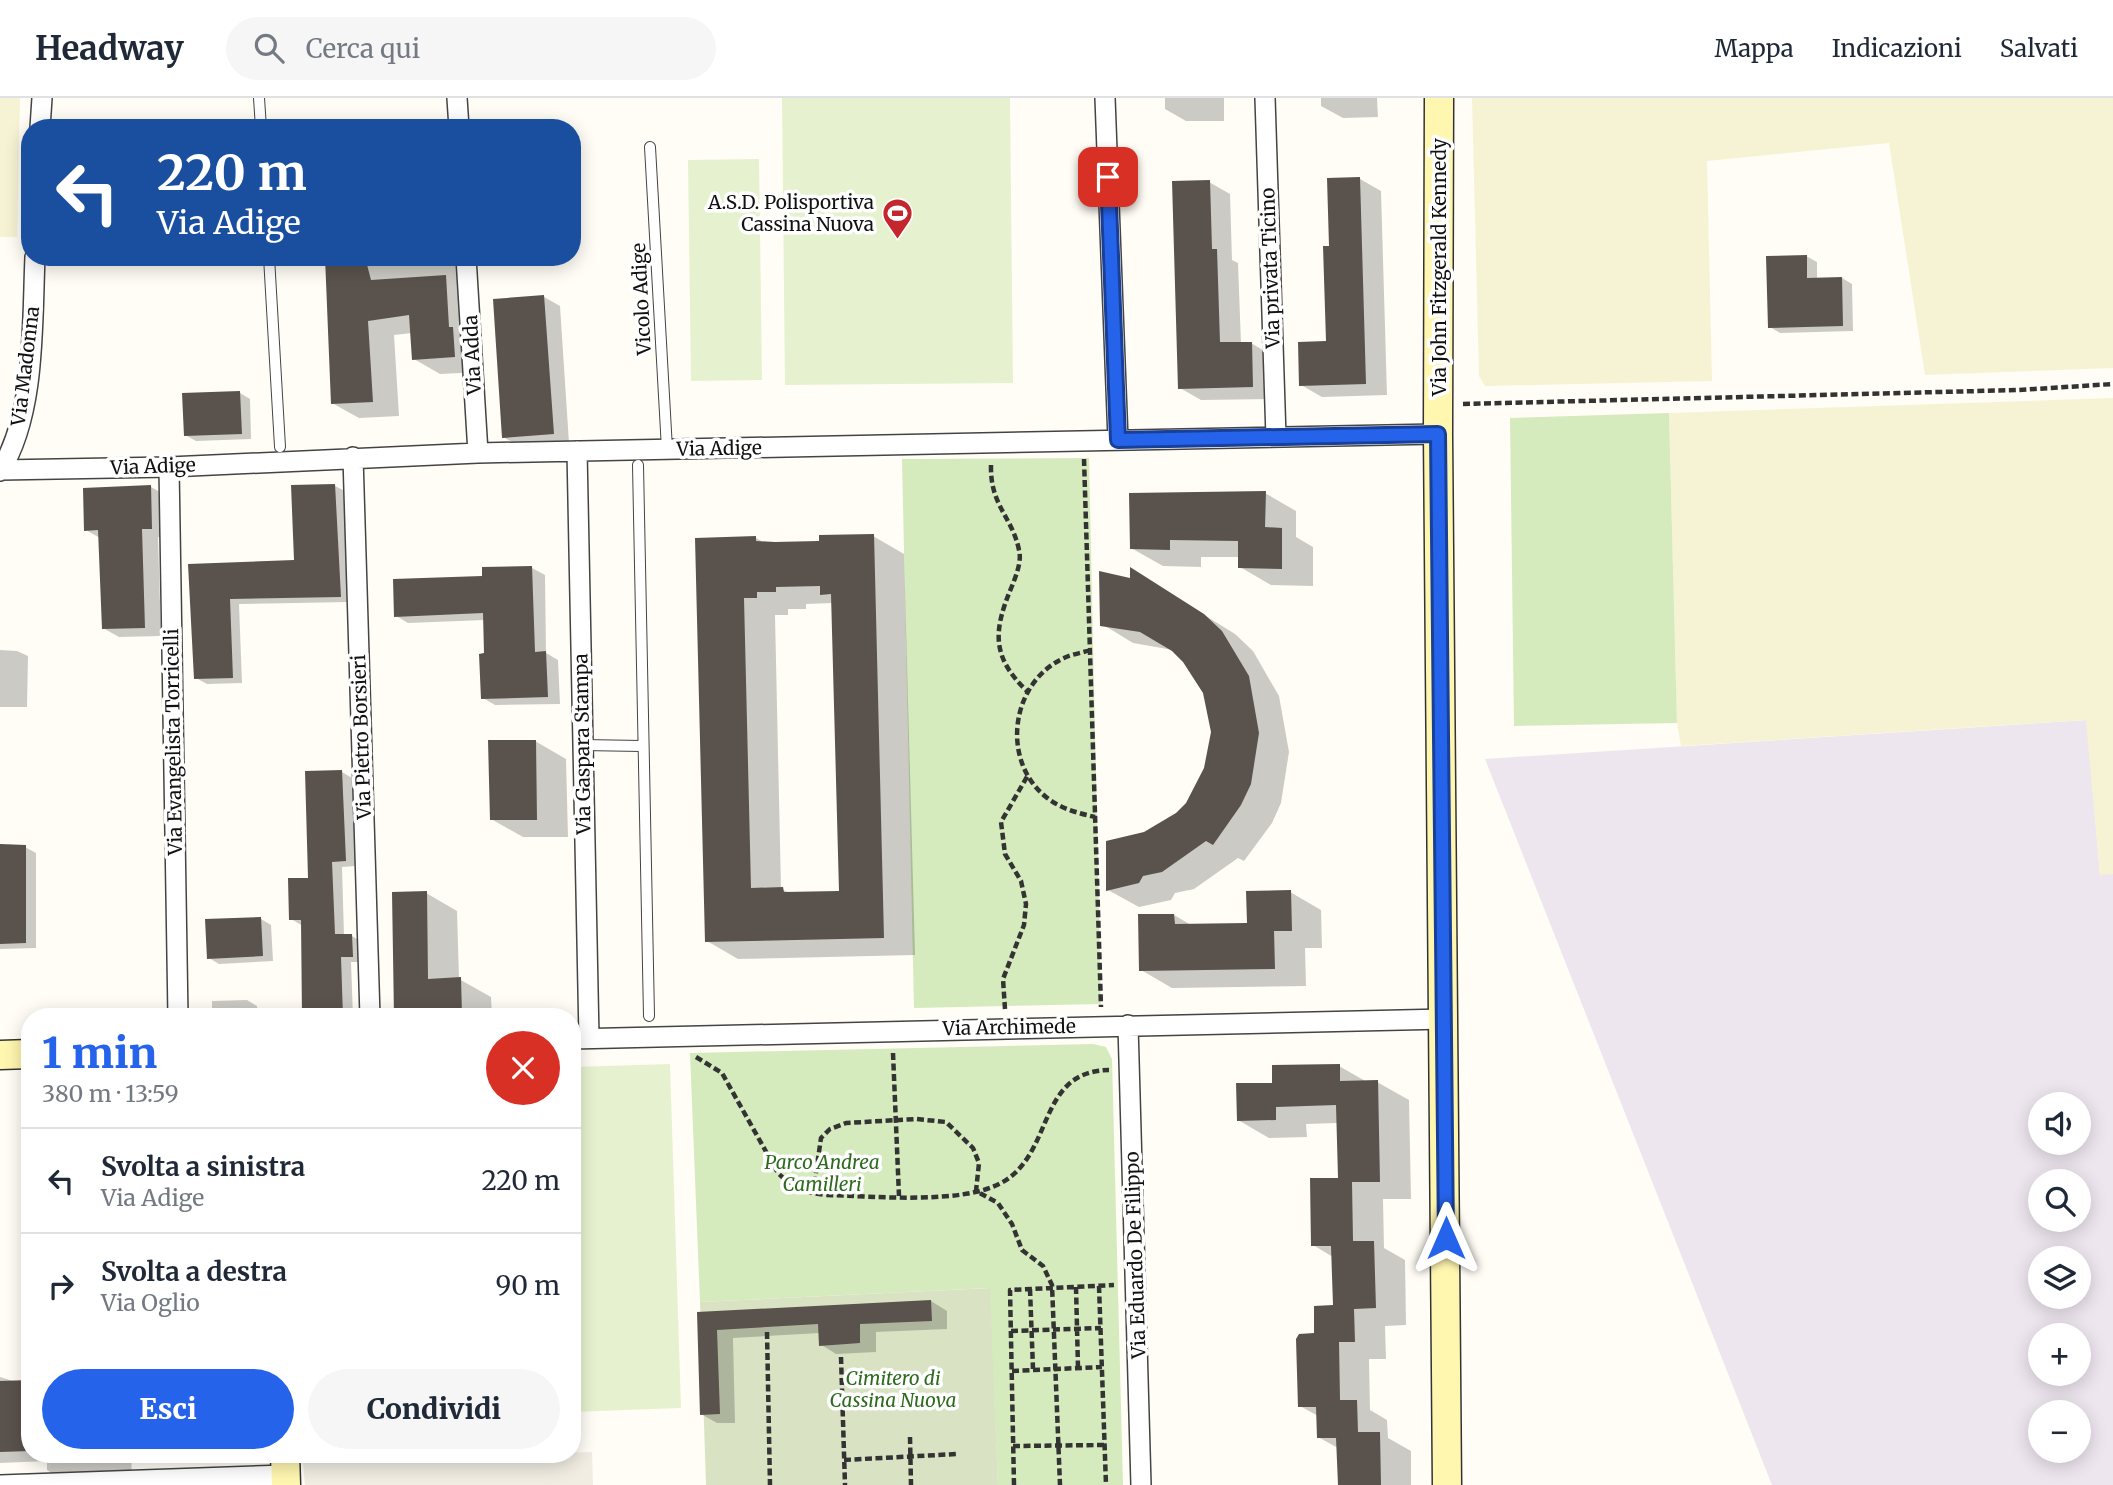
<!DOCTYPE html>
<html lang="it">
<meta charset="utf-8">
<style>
:root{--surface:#fff;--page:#f6f6f7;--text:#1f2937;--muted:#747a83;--line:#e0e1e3;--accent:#2563eb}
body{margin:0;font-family:Merriweather,serif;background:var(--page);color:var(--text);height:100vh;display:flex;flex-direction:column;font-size:26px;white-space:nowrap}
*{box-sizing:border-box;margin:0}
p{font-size:23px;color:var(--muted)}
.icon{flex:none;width:38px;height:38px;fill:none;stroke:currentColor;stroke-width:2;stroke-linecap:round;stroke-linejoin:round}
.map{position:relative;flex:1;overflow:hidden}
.panel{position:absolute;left:21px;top:910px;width:560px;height:455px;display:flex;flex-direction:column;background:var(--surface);border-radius:28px;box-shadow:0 4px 18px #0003}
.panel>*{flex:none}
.top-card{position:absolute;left:21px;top:21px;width:560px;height:147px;border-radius:28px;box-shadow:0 4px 18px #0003;background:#1a4fa0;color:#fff;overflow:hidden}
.fabs{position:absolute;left:2028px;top:994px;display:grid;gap:14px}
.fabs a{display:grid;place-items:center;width:63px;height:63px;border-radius:50%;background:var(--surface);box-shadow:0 4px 18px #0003;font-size:35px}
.pin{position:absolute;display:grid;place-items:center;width:60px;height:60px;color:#fff;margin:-30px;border-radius:14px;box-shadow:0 4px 10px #0006}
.me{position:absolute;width:77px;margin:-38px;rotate:0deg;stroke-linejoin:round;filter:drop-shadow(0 0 5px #0008)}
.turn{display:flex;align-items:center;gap:24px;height:147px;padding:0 21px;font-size:32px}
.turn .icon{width:91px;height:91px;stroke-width:2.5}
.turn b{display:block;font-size:49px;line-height:60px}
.round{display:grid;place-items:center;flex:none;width:74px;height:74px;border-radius:37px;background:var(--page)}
.head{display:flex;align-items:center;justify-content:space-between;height:119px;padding:0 21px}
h1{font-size:42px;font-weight:800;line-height:52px;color:var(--accent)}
.cta{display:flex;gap:14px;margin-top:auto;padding:14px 21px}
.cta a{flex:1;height:80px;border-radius:42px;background:var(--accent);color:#fff;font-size:28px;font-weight:800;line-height:80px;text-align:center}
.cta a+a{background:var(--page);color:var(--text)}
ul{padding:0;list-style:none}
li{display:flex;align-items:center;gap:21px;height:105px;padding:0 21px;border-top:2px solid var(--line)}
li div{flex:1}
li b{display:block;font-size:26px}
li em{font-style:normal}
header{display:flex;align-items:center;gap:42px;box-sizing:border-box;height:98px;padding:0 35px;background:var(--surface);border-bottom:2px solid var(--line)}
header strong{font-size:33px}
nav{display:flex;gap:38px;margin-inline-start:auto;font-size:24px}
.search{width:490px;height:63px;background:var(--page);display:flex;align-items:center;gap:18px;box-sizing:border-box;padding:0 24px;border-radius:38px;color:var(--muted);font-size:26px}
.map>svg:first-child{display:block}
</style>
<header>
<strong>Headway</strong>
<div class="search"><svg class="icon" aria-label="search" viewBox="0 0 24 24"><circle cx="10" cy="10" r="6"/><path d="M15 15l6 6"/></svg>Cerca qui</div>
<nav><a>Mappa</a><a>Indicazioni</a><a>Salvati</a></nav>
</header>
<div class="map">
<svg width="2113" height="1387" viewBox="0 0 2113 1387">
<rect width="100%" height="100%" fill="#fffdf5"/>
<path fill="#eee6ef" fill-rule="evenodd" d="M2087,622L2100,776H2113V1387H1772L1485,661ZM2040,1006H2079V1045H2040ZM2040,1083H2079V1122H2040ZM2040,1160H2079V1199H2040ZM2040,1237H2079V1276H2040ZM2040,1314H2079V1353H2040Z"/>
<path fill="#f6f3d4" d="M0,0H20L17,139H0Z
M1472,0H2113V270L1925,277L1889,45L1707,63L1712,283L1485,288L1479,278Z
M2113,300V776L2100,777L2086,622L1681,648L1677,625L1669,315Z"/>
<path fill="#d5ebbd" d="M1669,315L1677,625L1514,628L1510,320Z
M1089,360L1101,906L914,910L902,361Z
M1093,946L1106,949L1112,961L1123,1387H998L989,1190L700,1204L690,955Z"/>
<path fill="#d9e3c4" d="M990,1190L998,1387H706L700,1204Z"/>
<path fill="#e6f2cf" d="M782,0H1010L1013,285L785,287Z
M759,61L762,282L691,283L688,62Z
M670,966L681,1310L572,1314V969Z"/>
<path fill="#f1ede2" d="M592,1354L593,1387H305L303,1364Z"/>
<path fill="#0003" fill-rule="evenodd" d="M1165,0H1224V23H1186L1165,11Z
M1321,0H1377L1378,19L1343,20L1321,8Z
M1360,81L1381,93L1387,297L1322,299L1301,287L1327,245L1331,150Z
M1209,84L1230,96L1232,162L1238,165L1241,246L1251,245L1273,258L1274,301L1201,302L1180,290Z
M1806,158L1817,164V181L1842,180L1852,186L1853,233L1780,235L1770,229Z
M325,159H474L481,274L440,276L414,261L412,235L394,237L399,318L359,320L332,305V251Z
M544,199L560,208L569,345L519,348L503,339Z
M240,295L250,301L251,341L196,343L185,337Z
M335,388L345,393L350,504L239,506L242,585L207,586L196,580L190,468L296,464Z
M151,389L167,398L168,439H158L161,538L119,539L103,530L100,440L86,432Z
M1265,395L1296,413V439L1313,449V488L1271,487L1240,469V459H1201V469L1163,468L1131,450Z
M873,438L904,456L915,857L738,861L707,843L697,441L756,440L765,445L821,444ZM833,505L841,794L792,796L781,791L775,517H788V511H806V506Z
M532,470L545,477L546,555L558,562L560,606L495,607L483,600L485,522L408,525L396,518L484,479Z
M1132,472L1235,536L1253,553L1279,598L1289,654L1281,705L1272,725L1244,763L1238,760L1194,791L1175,795L1171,802L1139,809L1108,792L1145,736L1177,716L1187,706L1206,671L1212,634L1204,595L1185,563L1173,552L1133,545L1102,526L1132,482Z
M0,552L17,553L28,558L27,609H0Z
M535,643L566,661L568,739H523L491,721Z
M342,674L352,680L356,768L342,769L344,838H352L362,844L363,864H351L353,919H304L303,828L291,821L310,781Z
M0,748L25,749L36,755V850L0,851Z
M1290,794L1321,812L1322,850H1305L1306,888L1172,890L1141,872L1174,817L1191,827L1249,826Z
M426,795L457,813L459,881L491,899L492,919H396Z
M261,821L271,827L273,863L219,866L209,860Z
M247,902L257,908L258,919H212V903Z
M1339,968L1367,984H1377L1409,1002L1411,1101H1383L1384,1150L1405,1162L1406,1227L1385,1228L1386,1261H1369L1370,1312L1387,1322L1388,1340L1411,1353V1387H1340L1338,1350L1318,1339V1318L1300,1308L1316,1237L1335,1209L1333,1159L1313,1147L1340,1082L1338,1025L1306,1026L1307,1039L1269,1040L1238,1022L1274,987Z
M931,1203L947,1213V1231L876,1234V1254L836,1256L820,1246V1235L733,1240L735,1325H717L701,1316L699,1215Z
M0,1279L16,1284H30V1356H131L132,1380L65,1383L47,1372V1363L0,1365Z"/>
<path fill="#5a524d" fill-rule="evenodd" d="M1360,79L1366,286L1299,288L1298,244L1326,243L1323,148H1329L1327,80Z
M1210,82L1212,151H1217L1220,244H1252L1253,289L1178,291L1172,83Z
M1807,157V180L1842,179L1843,228L1768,230L1766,158Z
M325,159H365L371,182L446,177L449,229H453L455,259L412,262L409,217L368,223L373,304L331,306Z
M544,197L554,336L502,340L493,201Z
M240,293L242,336L184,338L182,295Z
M335,386L341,499L230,501L233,580L194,581L188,466L294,462L291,387Z
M151,387L152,431H142L145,530L102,531L98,432L84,433L83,390Z
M1266,393L1265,429L1282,430V471L1238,470V443L1170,442V452L1130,451L1129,395Z
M874,436L884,840L705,844L695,440L756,438V443L775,444L819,443V437ZM820,488V497L831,496L839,793L784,794L783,789L751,790L744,500H757V494H776V489Z
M532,468L535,554L546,553L548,599L481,601L479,556L484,555L483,515L394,519L393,481L482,478V469Z
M1130,469L1204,516L1222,533L1249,578L1259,635L1251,686L1241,707L1213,747L1206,743L1162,774L1143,778L1139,785L1106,793V743L1144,734L1176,715L1186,705L1204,670L1211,634L1203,595L1183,564L1172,553L1140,534L1100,528L1099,473L1130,480Z
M488,642H536L537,722H490Z
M342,672L346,763L332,764L335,836H352L353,859H341L343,919H302L301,822H289L288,780H308L305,673Z
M0,746L26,747V845L0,846Z
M1291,792L1292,833H1274L1275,871L1139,873L1138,816H1174L1175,826L1247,825L1246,793Z
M427,793L428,881L461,879L462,918L394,919L392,794Z
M261,819L263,858L207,861L205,821Z
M1340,966V983L1378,982L1380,1084H1352L1353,1143H1374L1376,1210L1354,1211L1355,1244H1339L1340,1302H1357L1358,1334H1380L1381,1387H1338L1336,1340H1317L1316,1309H1298L1296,1241L1299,1236L1314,1235V1208L1333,1207L1331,1148H1311L1310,1080H1338L1336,1007L1276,1009V1022L1237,1023L1236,985H1272V967Z
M931,1202L932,1223L860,1226V1245L819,1248L818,1226L717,1232L720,1316L700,1317L697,1214Z
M30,1282V1353L0,1354V1283Z"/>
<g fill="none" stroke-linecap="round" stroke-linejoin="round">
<defs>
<path id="lane" d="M259,0L261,30
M650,49L667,351
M269,159L280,349
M638,367L649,918
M582,647L642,648"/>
<path id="street" d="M457,0L459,30
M1105,0L1118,342
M1265,0L1276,339
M40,30L42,0
M466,159L478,355
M577,353L589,940
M353,359L370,919
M169,369L178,919
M1,372L169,369L478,355L1438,336
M0,373C36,316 32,225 35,159
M1128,927L1141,1387
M572,941L1445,921
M0,1387L286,1377"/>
<path id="secondary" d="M1439,0L1438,336L1447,1387
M0,957L30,956
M285,1356L286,1387"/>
</defs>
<use href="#lane" stroke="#444" stroke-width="12"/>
<use href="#street" stroke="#444" stroke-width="22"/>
<use href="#secondary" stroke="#333" stroke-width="31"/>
<path stroke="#333" stroke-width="4.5" stroke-dasharray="7 3.5" stroke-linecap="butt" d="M1463,306L2019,292L2113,286
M1084,361L1101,909
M991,367C990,408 1012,418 1019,452C1022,463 1016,478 1012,488C993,533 991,559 1028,594
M1090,552C1082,555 1072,556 1064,560C1011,584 1000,662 1046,699C1061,711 1078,715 1095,719
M1005,911L1003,881L1024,827L1026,806L1021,783L1005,756L1001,724L1028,677
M893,955L899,1098
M696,959L722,975L778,1075C793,1090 806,1095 826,1097C872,1098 961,1107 1001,1085C1055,1056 1036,973 1109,972
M813,1096L821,1040L830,1031L846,1025L916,1021L946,1024L973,1050L979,1065L976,1093L998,1105L1012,1126L1022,1152L1043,1168L1052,1187L1060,1387
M1099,1188L1106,1387
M1076,1189L1078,1270
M1030,1191L1033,1271
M1011,1233L1101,1230
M767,1234L770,1387
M841,1259L845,1387
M1012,1273L1102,1269
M910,1339L911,1387
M1013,1348L1105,1347
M844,1362L956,1356
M1014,1387L1010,1192L1114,1187"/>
<use href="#lane" stroke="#fff" stroke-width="10"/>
<use href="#street" stroke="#fff" stroke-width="19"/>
<use href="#secondary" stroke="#fff6b0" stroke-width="28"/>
</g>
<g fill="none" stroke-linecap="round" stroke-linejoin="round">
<defs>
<path id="route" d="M1108,79L1118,342L1438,336L1446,1140"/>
</defs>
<use href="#route" stroke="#184099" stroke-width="18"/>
<use href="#route" stroke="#2563eb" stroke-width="12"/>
</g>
<defs>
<symbol id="stadium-pin" viewBox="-11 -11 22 30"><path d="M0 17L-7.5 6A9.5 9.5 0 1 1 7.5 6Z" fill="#c4262e" stroke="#fff"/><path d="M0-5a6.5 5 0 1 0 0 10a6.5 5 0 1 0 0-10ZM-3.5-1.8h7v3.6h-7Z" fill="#fff"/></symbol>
</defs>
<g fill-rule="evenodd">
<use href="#stadium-pin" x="880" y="98" width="35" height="47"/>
</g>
<g text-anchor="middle" stroke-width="7" stroke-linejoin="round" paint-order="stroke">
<g font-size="19" fill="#111" stroke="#fff" text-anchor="end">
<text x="874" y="111">A.S.D. Polisportiva<tspan x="874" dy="22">Cassina Nuova</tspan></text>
</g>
<g font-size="19" fill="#111" stroke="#fff">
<text transform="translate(1439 169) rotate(-90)" y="7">Via John Fitzgerald Kennedy</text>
<text transform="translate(1270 170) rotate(-92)" y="7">Via privata Ticino</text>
<text transform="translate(641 201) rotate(-93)" y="7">Vicolo Adige</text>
<text transform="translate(472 257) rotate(-93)" y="7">Via Adda</text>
<text transform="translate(25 268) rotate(-83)" y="7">Via Madonna</text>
<text transform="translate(719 350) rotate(-1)" y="7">Via Adige</text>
<text transform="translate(153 368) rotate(-2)" y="7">Via Adige</text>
<text transform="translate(361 639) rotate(-92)" y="7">Via Pietro Borsieri</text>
<text transform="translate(173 644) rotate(-91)" y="7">Via Evangelista Torricelli</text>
<text transform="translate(582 646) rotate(-91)" y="7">Via Gaspara Stampa</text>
<text transform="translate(1009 929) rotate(-1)" y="7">Via Archimede</text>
<text transform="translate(1135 1157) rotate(-92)" y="7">Via Eduardo De Filippo</text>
</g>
<g font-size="19" font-style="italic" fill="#2f6b1f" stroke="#fff">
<text x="822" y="1071">Parco Andrea<tspan x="822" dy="22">Camilleri</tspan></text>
<text x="893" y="1287">Cimitero di<tspan x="893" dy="22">Cassina Nuova</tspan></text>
</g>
</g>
</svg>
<div class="fabs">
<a><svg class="icon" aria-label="sound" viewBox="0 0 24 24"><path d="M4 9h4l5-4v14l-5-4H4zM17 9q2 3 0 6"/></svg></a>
<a><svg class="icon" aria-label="search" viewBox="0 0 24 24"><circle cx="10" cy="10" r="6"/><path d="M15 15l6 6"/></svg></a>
<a><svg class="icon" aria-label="layers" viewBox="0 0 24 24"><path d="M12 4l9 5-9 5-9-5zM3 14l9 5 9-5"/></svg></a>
<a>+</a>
<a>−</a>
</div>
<div class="pin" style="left:1108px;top:79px;background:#d93025"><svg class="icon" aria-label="arrive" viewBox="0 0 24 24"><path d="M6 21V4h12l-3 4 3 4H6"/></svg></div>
<svg class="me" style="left:1446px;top:1140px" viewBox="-20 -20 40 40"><path d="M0-17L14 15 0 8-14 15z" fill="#2563eb" stroke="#fff" stroke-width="4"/></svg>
<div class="top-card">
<div class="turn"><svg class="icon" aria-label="left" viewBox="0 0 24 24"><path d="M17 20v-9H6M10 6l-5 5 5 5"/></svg><div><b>220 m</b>Via Adige</div></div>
</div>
<section class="panel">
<div class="head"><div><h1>1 min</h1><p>380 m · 13:59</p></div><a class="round" style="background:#d93025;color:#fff"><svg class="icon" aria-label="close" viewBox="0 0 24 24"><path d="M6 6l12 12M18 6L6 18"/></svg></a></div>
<ul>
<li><svg class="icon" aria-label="left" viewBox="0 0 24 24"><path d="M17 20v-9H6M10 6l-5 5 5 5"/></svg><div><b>Svolta a sinistra</b><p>Via Adige</p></div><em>220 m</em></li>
<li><svg class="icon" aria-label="right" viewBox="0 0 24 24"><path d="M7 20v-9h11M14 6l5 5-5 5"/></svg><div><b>Svolta a destra</b><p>Via Oglio</p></div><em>90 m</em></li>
</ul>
<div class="cta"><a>Esci</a><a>Condividi</a></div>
</section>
</div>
